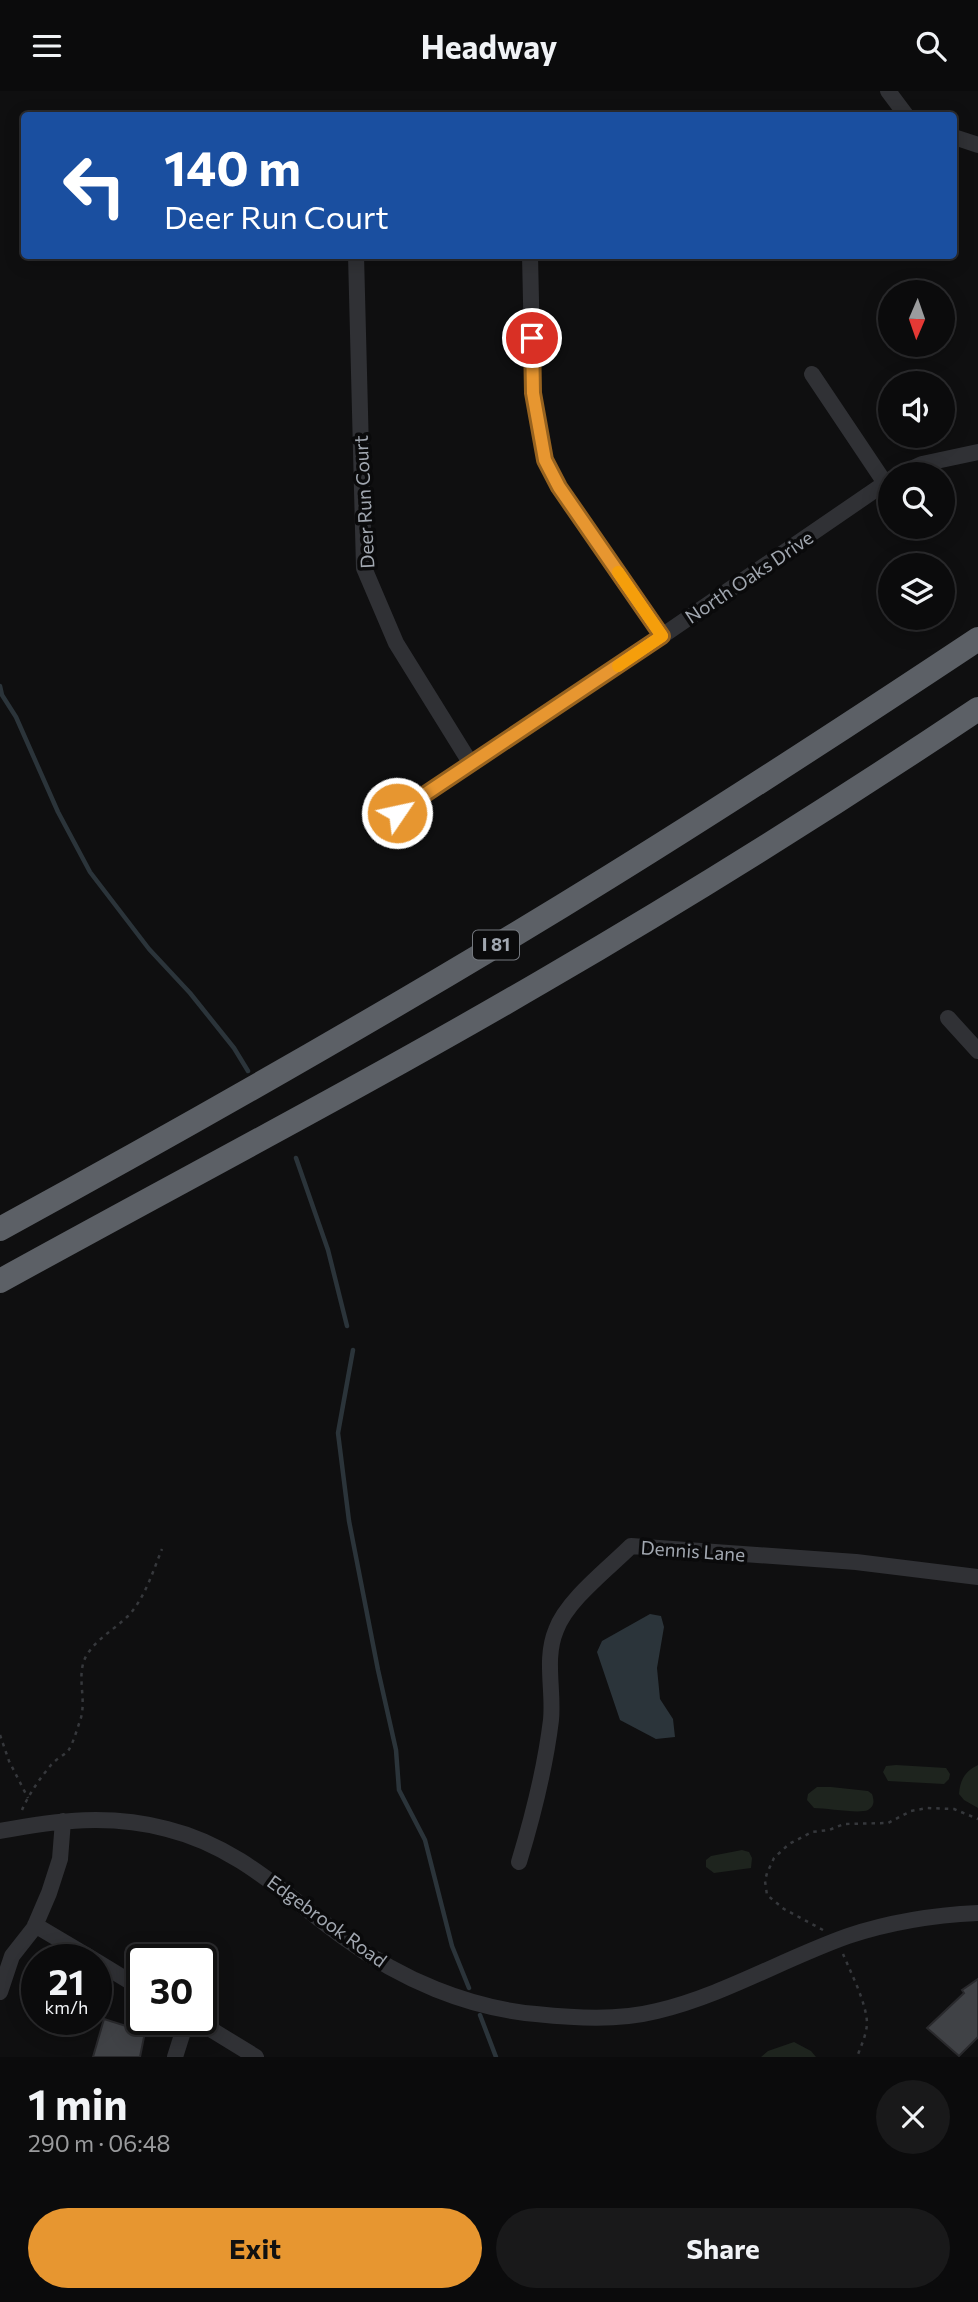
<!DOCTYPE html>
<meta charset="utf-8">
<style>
:root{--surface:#0b0b0c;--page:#19191a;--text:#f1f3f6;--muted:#9a9b9d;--line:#2b2b2d;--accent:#e79630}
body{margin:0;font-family:Commissioner,sans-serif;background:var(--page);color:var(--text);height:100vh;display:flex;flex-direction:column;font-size:26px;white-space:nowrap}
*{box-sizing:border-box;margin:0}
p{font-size:23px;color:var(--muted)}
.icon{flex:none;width:38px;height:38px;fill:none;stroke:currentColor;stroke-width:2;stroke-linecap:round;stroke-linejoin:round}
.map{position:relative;height:1966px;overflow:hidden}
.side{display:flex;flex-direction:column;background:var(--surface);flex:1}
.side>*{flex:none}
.top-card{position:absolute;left:21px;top:21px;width:936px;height:147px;border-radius:7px;box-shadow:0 4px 18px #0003,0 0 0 2px var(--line);background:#1a4fa0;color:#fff;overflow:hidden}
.needle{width:46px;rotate:182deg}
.fabs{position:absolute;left:878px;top:189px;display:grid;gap:14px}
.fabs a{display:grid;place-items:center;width:77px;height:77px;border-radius:50%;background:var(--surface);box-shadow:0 4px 18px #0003,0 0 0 2px var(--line);font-size:35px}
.speed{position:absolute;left:21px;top:1853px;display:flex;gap:14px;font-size:35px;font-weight:700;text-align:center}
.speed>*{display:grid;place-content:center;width:91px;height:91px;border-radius:50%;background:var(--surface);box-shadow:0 4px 18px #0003,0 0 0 2px var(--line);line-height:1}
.speed small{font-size:18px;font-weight:400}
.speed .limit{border:4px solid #111;border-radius:10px;background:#fff;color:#111}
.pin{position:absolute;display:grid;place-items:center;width:60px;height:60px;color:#fff;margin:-30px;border:4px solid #fff;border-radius:50%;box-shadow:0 2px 7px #0007}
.me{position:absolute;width:77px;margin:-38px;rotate:56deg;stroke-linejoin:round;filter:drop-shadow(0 0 5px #0008)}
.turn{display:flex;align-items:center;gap:24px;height:147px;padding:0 28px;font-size:32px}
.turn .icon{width:91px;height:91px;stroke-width:2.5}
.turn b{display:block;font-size:49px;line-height:60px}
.round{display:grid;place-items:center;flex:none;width:74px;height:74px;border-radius:37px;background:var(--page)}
.head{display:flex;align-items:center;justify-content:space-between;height:119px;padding:0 28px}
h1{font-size:42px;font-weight:700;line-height:52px}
.cta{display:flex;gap:14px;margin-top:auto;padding:14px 28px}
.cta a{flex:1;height:80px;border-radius:42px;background:var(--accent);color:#111;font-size:28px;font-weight:700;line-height:80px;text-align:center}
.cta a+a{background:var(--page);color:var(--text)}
header{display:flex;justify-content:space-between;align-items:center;height:91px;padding:0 28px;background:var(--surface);font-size:32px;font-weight:700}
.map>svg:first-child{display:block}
</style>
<header><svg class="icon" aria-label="menu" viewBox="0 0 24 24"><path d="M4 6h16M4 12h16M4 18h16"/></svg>Headway<svg class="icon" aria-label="search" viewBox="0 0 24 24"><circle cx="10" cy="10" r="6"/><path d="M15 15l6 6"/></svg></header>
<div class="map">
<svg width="978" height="1966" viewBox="0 0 978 1966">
<rect width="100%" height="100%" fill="#0f0f10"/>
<path fill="#1e241e" d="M896,1674L946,1677L950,1683L949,1688L944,1693L888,1690L883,1681L886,1675Z
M978,1674V1717L964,1709L959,1703C960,1689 965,1680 978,1674Z
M817,1696H831L868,1700L872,1703C874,1709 875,1715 868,1719C859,1723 826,1717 814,1717L807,1709L808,1703Z
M742,1759L749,1761L752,1767L751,1777L714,1782L706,1776V1769L711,1765Z
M794,1951L811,1960L816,1966H761L768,1960Z"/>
<path fill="#2b343a" d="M650,1523L661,1525L664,1536L657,1577L660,1608L673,1628L675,1646L656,1648L620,1629L597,1561L602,1550Z"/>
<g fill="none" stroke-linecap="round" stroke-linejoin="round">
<path stroke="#2b343a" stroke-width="4.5" d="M0,595L2,604L16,626L58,721L90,781L149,858L190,902L234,957L248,980
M296,1067L328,1159L347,1235
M353,1259L338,1342L349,1430L378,1579L396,1659L399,1699L425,1749L452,1855L469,1897
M480,1924L496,1966"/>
</g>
<path fill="#404246" stroke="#29292c" stroke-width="2" d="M978,1888V1946L959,1965L927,1937L964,1902L962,1899Z
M104,1928L145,1941L140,1966H93Z"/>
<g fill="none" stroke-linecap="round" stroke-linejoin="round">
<path stroke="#36383c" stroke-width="2.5" stroke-dasharray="3.5 5" stroke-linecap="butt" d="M0,1644L9,1670L28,1707
M22,1719C29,1703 40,1687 51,1674C56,1668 63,1665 68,1660C73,1653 77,1638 80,1630C88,1607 74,1583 88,1562C99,1546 115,1538 128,1525C145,1507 153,1480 162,1458
M823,1839L784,1818L767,1804L765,1790L767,1782L774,1767L789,1753L812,1741L829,1739L844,1733L888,1732L911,1720L927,1717L954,1718L978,1728
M843,1863C851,1882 867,1913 867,1933C866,1945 861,1955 857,1966"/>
<path stroke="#303135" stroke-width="16" d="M888,0L906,24
M954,46L978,54
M356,164L364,477L396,552L471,673
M530,164L533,302L545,369L559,396L662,545
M812,283L885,392
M900,383L922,373L978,361
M397,722L662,545L891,388
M948,927L978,960
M0,1740C57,1729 111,1723 167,1738C240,1756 287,1806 346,1848C400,1888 468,1917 536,1923C575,1927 617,1930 657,1920C724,1904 783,1868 848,1845C890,1831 934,1824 978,1822
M519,1771C533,1725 545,1678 551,1629C554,1599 544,1568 556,1539C567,1509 608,1478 631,1455L856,1471L978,1486
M35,1834L94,1869
M96,1870L142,1898
M0,1901L12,1865L34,1837L49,1802L60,1768L63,1730
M194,1928L256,1966
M175,1966L187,1928"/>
<path stroke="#5c6066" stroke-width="24" d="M0,1138C190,1034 378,927 562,815C703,729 841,639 978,548
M0,1190C181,1090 365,994 543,890C691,804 836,713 978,618"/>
</g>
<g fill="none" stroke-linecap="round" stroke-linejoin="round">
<defs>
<path id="route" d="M397,722L662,545L559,396L545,369L533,302L532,247"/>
</defs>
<use href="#route" stroke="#96621f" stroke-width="18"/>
<use href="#route" stroke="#e79630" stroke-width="12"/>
<path stroke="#f59e0b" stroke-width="12" d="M618,481L662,545L618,575"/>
</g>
<g text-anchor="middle" stroke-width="7" stroke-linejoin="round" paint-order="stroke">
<rect fill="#0a0a0b" stroke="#74787e" stroke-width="2" x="473" y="839.5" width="46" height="29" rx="5"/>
<g font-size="18" font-weight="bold" fill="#a1a7b0">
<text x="496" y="860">I 81</text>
</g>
<g font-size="19" fill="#a1a7b0" stroke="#0a0a0b">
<text transform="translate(364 411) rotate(-93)" y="7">Deer Run Court</text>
<text transform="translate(749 486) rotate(-34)" y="7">North Oaks Drive</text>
<text transform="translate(693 1460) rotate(4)" y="7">Dennis Lane</text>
<text transform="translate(327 1830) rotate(36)" y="7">Edgebrook Road</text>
</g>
</g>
</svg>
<div class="fabs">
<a><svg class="needle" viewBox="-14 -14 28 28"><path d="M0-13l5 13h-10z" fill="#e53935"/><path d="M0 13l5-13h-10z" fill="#9a9b9d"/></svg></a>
<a><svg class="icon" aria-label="sound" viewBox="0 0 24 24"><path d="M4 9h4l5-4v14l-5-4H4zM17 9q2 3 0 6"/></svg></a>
<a><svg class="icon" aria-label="search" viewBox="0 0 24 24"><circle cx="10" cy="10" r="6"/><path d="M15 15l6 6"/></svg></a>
<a><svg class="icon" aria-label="layers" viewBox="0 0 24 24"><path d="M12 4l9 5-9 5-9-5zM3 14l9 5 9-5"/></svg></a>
</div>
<div class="speed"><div>21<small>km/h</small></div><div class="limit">30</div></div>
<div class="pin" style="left:532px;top:247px;background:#d93025"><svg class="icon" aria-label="arrive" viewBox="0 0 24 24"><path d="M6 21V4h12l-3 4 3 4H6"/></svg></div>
<svg class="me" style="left:397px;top:722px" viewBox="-20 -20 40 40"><circle r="17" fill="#e79630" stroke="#fff" stroke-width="3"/><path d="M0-11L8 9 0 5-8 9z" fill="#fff"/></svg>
<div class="top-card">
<div class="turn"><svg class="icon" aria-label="left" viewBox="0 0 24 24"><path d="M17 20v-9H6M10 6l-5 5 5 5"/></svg><div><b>140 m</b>Deer Run Court</div></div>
</div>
</div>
<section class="side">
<div class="head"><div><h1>1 min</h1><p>290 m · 06:48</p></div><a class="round"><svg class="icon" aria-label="close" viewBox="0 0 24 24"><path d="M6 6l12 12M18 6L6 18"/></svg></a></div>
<div class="cta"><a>Exit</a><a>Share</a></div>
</section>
